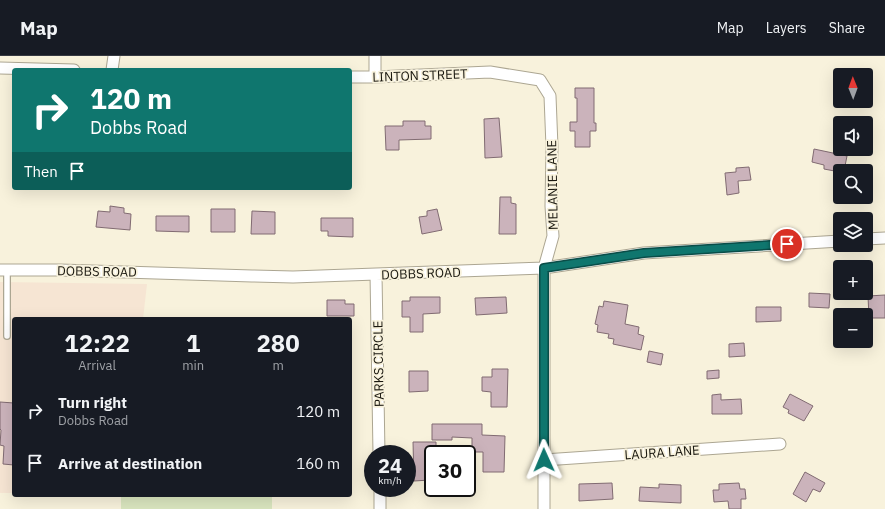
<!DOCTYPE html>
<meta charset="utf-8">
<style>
:root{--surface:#171b24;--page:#20242c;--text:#f1f3f6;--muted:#9ea1a6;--line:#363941}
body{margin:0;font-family:"IBM Plex Sans",sans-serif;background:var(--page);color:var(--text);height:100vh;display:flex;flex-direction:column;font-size:15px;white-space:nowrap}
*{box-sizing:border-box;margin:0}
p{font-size:13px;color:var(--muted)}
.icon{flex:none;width:22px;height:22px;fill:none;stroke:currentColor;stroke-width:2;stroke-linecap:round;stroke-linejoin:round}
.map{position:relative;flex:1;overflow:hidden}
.drawer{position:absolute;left:12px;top:261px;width:340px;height:180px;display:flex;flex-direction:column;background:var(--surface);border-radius:4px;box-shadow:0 4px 16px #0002}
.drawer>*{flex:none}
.guide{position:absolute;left:12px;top:12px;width:340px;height:122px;border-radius:4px;box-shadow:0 4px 16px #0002;background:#0f766e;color:#fff;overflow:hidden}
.needle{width:26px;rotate:359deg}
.buttons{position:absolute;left:833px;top:12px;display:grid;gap:8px}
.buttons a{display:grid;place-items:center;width:40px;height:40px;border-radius:4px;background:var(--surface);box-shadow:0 4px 16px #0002;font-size:20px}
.speed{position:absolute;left:364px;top:389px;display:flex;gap:8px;font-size:20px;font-weight:700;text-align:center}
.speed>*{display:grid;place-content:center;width:52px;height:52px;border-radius:50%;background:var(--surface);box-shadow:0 4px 16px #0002;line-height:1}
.speed small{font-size:10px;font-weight:400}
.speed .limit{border:2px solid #111;border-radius:6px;background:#fff;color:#111}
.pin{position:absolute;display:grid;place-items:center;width:34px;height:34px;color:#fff;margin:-17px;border:2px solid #fff;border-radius:50%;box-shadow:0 1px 4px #0007}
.me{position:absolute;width:44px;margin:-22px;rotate:359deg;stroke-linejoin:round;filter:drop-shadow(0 0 3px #0008)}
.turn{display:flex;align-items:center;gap:14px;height:84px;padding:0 12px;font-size:18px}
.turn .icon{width:52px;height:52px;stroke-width:2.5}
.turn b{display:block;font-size:28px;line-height:34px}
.then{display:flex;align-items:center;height:38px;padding:0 12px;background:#0003;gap:8px;font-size:15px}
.eta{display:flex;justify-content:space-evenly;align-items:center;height:68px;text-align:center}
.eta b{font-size:24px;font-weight:700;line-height:28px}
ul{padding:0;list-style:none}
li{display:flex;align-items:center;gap:12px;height:52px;padding:0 12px}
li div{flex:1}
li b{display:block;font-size:15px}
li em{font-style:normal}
header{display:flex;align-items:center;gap:24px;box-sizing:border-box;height:56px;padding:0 20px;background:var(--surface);border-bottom:1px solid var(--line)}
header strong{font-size:19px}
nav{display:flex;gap:22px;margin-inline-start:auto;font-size:14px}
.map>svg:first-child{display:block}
</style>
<header>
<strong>Map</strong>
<nav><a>Map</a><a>Layers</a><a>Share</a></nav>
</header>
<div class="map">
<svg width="885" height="453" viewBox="0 0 885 453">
<rect width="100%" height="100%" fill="#f8f2dc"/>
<path fill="#f6e5d3" d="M0,226L147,228L143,263H14V437H0Z"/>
<path fill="#dae6bf" d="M121,439H272V453H121Z"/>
<path fill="#cbb3bb" stroke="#816b72" d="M575,32H594V67H596V75H590V91H575V75H570V66H577V42H575Z
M499,62L502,101L485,102L484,63Z
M403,65H425V70H431V83L399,84V94H386L385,70H403Z
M814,93L847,100L844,115H840V116L824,113V109L812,106Z
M749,111L751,124L738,125L739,137L727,139L725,117L736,116V112Z
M500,141H511V147L516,148V178H499Z
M110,150L124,152V157L131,158L130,174L96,171L98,155L110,156Z
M211,153H235V176H211Z
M437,153L442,174L422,178L419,161L427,160V155Z
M252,155L275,156V178H251Z
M156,160H189V176L156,175Z
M321,162H353V181L328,180V175H321Z
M809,237L830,238L829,252L809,251Z
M885,239V262H869L868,240Z
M410,241H440V257L423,258V276H410V261H402V245H410Z
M506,241L507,257L476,259L475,242Z
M327,244H345V248H354V260H327Z
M604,245L628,249L625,268L639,271L638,278L644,280L641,294L613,288L614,283L608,282L609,278L597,276L598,269L595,268L599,250L603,251Z
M756,251H781V265L756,266Z
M744,287L745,300L729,301V288Z
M649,295L663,298L661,309L647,306Z
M492,313H508L507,351H491V336L482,335V321H492Z
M719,314V322L707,323V315Z
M409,315H428V335L409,336Z
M721,338V344L741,343L742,358H712V339Z
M790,338L813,350L804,365L788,357L789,354L783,351Z
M0,346L14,347V409L3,408L4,390L0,389L1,374L0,373Z
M432,368H482V379L505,380L504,416H483V396H472V382L452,381V384H432Z
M413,386H436V398H433V408H430V424L414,425Z
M805,416L825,427L820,436L813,433L806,446L793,438Z
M612,427L613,443L579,445V428Z
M739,427L740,433H745L746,443H741V453H729L728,445L714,446L713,434H719V428Z
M659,428L681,429V447L639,445L640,431L659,432Z"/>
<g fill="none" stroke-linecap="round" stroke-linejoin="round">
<defs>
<path id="service" d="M7,280V214"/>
<path id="minor" d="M0,12L74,14
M112,14L114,0
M350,21H375L490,16L540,24L550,40L552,91L551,150L553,180L544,212V453
M375,21V0
M866,183L885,182
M0,214H60L252,220L293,221L376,218L544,212L644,197L840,185
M376,218L379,398
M544,404L780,388
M380,432V453"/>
</defs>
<use href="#service" stroke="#aca692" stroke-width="8"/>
<use href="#minor" stroke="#aca692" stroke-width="13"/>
<use href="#service" stroke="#fff" stroke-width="5.5"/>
<use href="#minor" stroke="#fff" stroke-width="11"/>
</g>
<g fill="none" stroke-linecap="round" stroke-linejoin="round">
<defs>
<path id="route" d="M544,404V212L644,197L787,188"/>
</defs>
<use href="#route" stroke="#0a4d48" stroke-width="10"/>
<use href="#route" stroke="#0f766e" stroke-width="7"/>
</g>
<g text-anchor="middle" stroke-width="3.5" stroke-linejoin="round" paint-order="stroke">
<g font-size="13" fill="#19170f" stroke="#f8f2dc">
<text transform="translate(420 19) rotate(-2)" y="5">LINTON STREET</text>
<text transform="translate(552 129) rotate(-91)" y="5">MELANIE LANE</text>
<text transform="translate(97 215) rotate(1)" y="5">DOBBS ROAD</text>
<text transform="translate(421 217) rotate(-2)" y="5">DOBBS ROAD</text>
<text transform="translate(378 308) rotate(-91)" y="5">PARKS CIRCLE</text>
<text transform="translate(662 396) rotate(-4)" y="5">LAURA LANE</text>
</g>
</g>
</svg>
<div class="buttons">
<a><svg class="needle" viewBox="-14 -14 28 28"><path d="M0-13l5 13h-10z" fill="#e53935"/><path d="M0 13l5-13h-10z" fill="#9ea1a6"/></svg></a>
<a><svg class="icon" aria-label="sound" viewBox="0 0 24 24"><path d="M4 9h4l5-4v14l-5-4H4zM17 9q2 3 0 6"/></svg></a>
<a><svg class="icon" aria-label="search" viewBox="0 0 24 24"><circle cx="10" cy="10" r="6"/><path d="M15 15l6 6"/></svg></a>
<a><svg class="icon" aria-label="layers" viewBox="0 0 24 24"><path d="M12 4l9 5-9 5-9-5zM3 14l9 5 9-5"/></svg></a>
<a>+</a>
<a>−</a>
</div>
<div class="speed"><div>24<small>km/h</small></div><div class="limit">30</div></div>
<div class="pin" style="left:787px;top:188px;background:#d93025"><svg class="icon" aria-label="arrive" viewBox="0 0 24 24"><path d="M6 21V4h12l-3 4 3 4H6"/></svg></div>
<svg class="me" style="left:544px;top:404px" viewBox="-20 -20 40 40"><path d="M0-17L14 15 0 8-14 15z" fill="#0f766e" stroke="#fff" stroke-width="4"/></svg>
<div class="guide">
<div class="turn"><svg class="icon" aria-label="right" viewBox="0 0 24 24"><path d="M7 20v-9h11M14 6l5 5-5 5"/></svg><div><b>120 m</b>Dobbs Road</div></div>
<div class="then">Then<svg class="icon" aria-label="arrive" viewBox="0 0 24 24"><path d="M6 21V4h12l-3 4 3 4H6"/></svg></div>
</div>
<section class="drawer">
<div class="eta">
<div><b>12:22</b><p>Arrival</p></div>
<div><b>1</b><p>min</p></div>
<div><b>280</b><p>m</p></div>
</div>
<ul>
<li><svg class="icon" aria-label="right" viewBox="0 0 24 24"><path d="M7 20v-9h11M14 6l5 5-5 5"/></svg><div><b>Turn right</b><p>Dobbs Road</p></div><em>120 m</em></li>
<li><svg class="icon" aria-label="arrive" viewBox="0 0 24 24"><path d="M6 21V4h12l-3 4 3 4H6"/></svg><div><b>Arrive at destination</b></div><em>160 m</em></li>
</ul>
</section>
</div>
